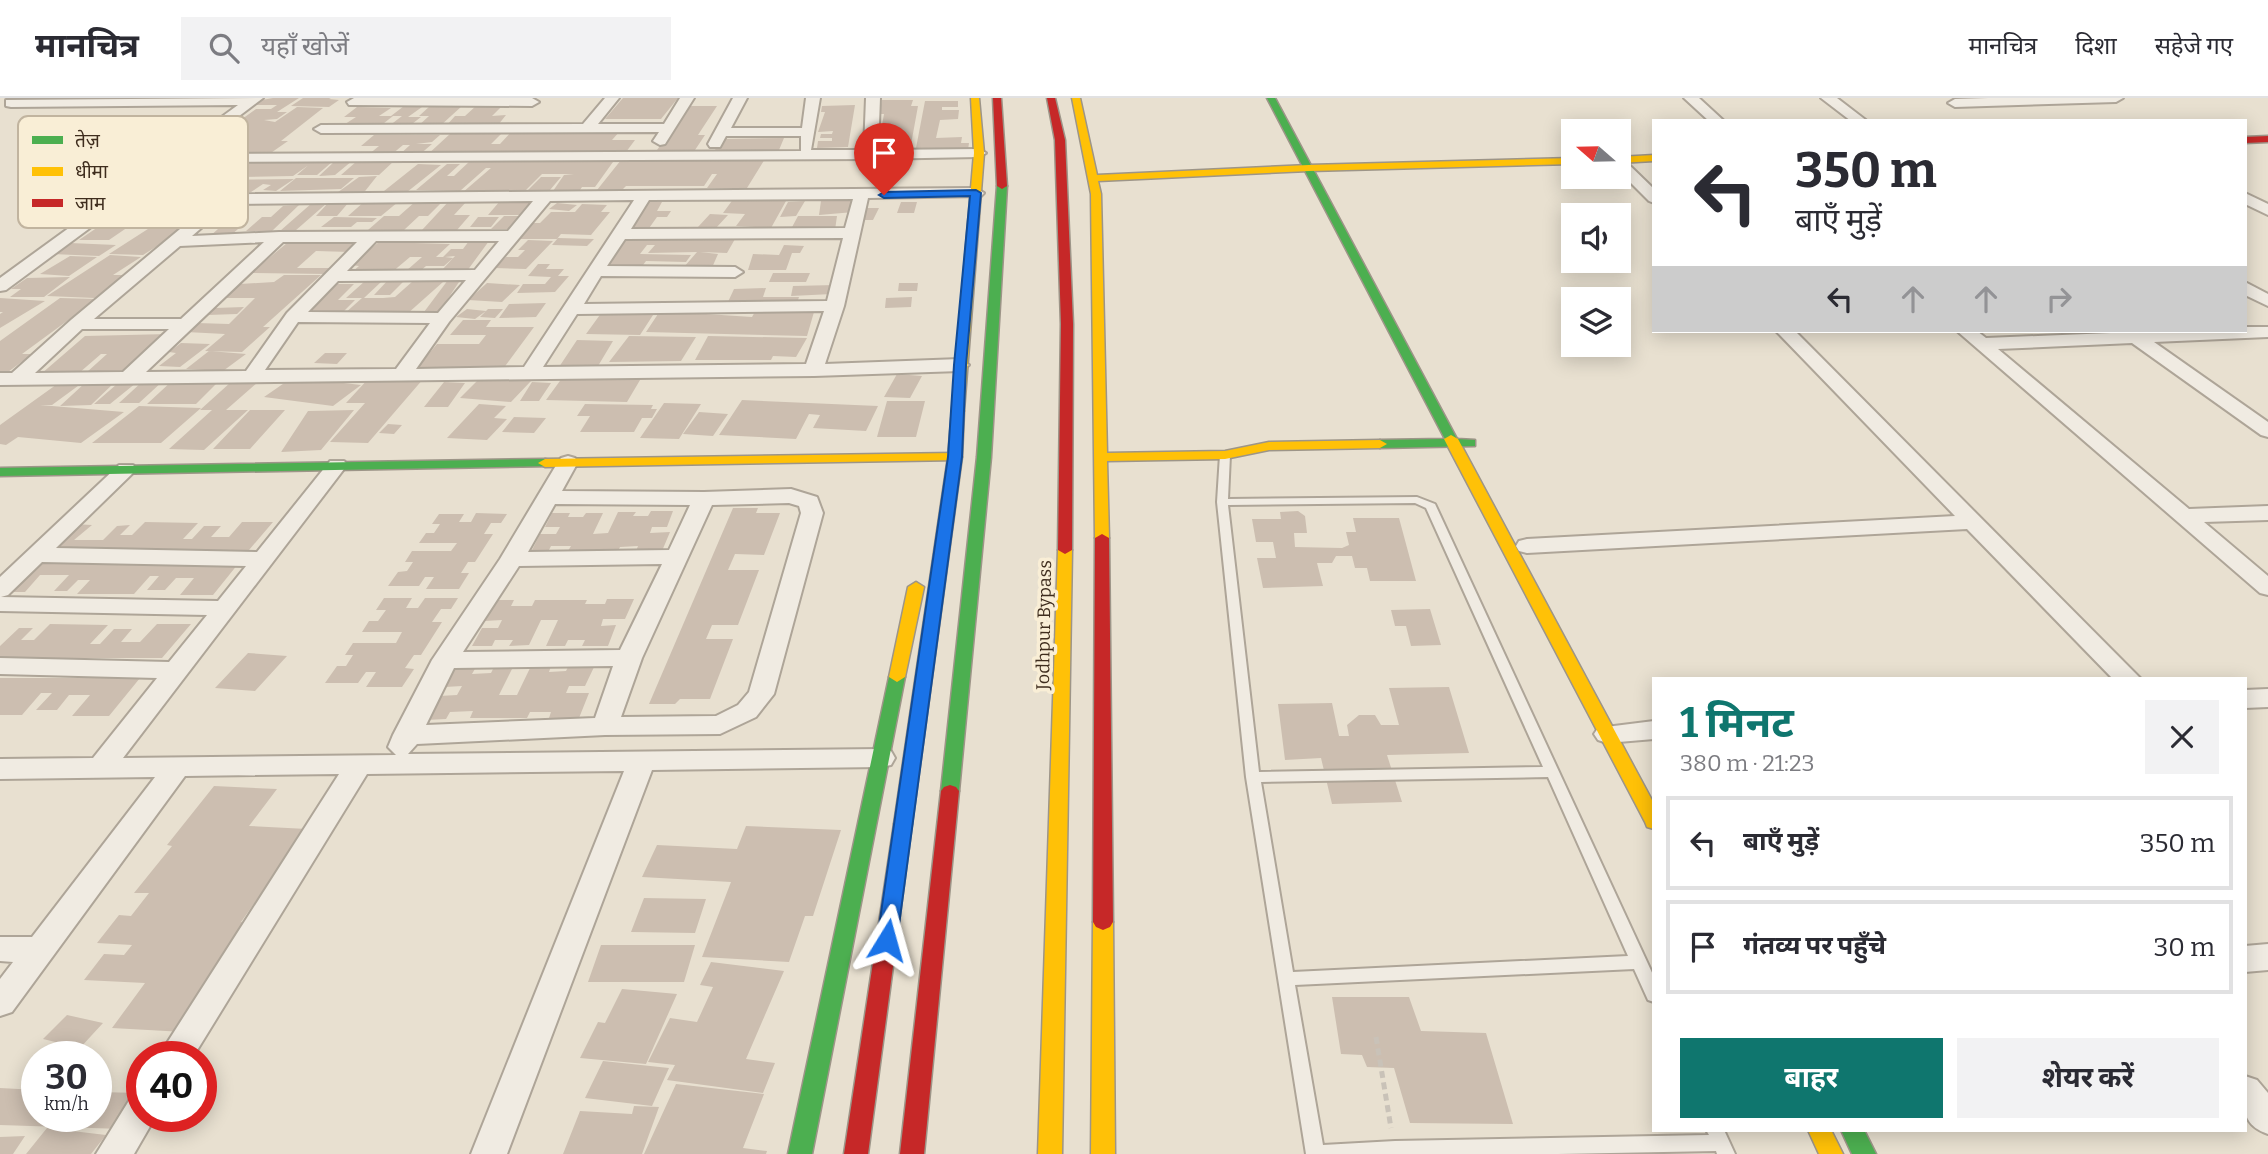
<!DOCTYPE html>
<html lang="hi">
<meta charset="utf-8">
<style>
:root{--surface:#fff;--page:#f2f2f3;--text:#2b2b33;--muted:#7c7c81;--line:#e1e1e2;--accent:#0f766e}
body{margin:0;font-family:Bitter,"Noto Sans Devanagari",serif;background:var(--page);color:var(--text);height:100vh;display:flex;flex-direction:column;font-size:26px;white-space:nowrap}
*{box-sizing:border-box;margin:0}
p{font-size:23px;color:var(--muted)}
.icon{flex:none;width:38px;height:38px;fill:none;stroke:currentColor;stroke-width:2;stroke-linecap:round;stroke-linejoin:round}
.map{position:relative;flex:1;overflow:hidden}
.drawer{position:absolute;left:1652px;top:579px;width:595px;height:455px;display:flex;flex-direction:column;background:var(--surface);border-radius:0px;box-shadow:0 4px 18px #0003}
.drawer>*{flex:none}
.hud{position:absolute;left:1652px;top:21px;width:595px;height:214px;border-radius:0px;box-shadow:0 4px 18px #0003;background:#fff;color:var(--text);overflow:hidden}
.needle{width:46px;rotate:290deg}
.controls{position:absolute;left:1561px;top:21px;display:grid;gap:14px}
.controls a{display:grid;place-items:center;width:70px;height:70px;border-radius:0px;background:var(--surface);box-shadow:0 4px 18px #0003;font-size:35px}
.speed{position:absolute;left:21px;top:943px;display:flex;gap:14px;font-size:35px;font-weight:700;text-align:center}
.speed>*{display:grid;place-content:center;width:91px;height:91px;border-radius:50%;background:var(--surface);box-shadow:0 4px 18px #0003;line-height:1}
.speed small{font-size:18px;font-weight:400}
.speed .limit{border:10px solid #d22;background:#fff;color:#111}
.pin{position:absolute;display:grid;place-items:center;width:60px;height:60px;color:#fff;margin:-72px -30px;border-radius:50% 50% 50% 0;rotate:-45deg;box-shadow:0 0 7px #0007}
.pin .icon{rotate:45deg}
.me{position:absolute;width:77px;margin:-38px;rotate:8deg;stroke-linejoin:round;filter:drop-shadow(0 0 5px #0008)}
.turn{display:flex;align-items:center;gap:24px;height:147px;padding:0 28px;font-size:32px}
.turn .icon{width:91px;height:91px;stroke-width:2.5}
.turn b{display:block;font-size:49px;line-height:60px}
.lanes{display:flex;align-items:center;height:66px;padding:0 28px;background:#0003;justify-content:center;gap:35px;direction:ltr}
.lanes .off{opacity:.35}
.round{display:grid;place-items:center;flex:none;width:74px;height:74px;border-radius:0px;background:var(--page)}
.overview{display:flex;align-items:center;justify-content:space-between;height:119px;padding:0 28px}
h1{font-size:42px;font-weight:700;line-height:52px;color:var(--accent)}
.button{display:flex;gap:14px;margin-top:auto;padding:14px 28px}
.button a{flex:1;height:80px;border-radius:0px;background:var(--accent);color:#fff;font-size:28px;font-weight:700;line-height:80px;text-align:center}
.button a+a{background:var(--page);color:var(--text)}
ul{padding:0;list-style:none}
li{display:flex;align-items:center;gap:21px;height:94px;margin:0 14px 10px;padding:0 14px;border:4px solid var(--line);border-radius:0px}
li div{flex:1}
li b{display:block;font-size:26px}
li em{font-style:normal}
header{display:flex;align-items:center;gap:42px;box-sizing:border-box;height:98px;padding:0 35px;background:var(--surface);border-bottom:2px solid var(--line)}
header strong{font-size:33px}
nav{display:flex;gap:38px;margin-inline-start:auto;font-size:24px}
.search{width:490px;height:63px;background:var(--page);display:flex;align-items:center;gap:18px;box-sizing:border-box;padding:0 24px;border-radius:0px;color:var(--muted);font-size:26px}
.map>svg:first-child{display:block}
</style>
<header>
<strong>मानचित्र</strong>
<div class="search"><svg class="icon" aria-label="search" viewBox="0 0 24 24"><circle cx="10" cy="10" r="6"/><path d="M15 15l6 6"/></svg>यहाँ खोजें</div>
<nav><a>मानचित्र</a><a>दिशा</a><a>सहेजे गए</a></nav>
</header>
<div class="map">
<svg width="2268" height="1056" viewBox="0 0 2268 1056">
<rect width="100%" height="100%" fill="#e8e0d0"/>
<path fill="#ccbeb0" d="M273,0H299L277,14H287L277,21L264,22L275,24L297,9L323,10L281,43H288L265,59L228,58L240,50L225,58L196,57L204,52H220L224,50L203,49L256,11H271L277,7H256L262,2Z
M303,0H331L329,1L339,2L329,9L291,8Z
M623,0H678L661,21H605Z
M882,2H913L911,8H918L910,52H887L889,44H879L884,16H879Z
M925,3H958V9H942V12H959L958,21L940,22L936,40L962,39L961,45H969L968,52L916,50Z
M477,7H503L492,18L506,17L498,27L446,28L455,18H465Z
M855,7L848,49L817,50L818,43H832V40H820L821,36H832L833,33L818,34L825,14H821L822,8Z
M404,8L422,9L408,19H421L408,29L389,28L402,18H391Z
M430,8H462L440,28H418L429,18H419Z
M689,8H717L698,37H705L695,52H657Z
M357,9L391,10L379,18H393L379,29L342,28L356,19H344Z
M512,33H620L612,42H635L626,54L463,53L458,58H426L451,35H502L491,46H500Z
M374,37H440L432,44L416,46H432L418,58H398L410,47H403L391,57H368L379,48H361Z
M784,40L779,52H715L722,41Z
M725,61H765L747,90H707L717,76H712L704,88H626L622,92H597L621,62Z
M471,62L539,64H613L595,89H582L580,92L553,93L564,77L574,76H542L526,92L462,95L491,70H486L460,93L416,92L447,66H460L447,78H454Z
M335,63H352L335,77L319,78Z
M357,63H394L379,77H341Z
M312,64H332L317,77H297Z
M313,64L293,78L178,80L203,66Z
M418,66L441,67L402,98L379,97Z
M377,78L362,97H334L359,79Z
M541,79H561L550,92H528Z
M296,80H354L341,91L280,93Z
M294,81L276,93L263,92L271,87L263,86L251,94L177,96L197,82Z
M734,100L769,101L786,103L771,130L736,128L745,116L723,115Z
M365,103L398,104L381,118H348Z
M416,103H443L428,118H419L404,132H368L384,118H399Z
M449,103H467L454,117H470L457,132H422Z
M500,103H534L522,117H488Z
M805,103L796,118L780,119L788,104Z
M821,103H857L854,114L819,117Z
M329,104H349L337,118H316Z
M646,104H662L657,113H671L667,119H657L647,133H627Z
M901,104H917L914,115H897Z
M312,105H327L295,133H280Z
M557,105L577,107L569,113L549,111Z
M582,106L607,107L601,114H610L591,137L561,136L557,141H519L533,125H540L551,114H575Z
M299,107L272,133H246L262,119H271L283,108Z
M864,110H879L873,122H859Z
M710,116L728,117L716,130L698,129Z
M504,118H522L509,131H491Z
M798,118H837L835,132L791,131Z
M334,119L377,120L372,124H357L351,129H321Z
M478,119H499L491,129H470Z
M226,124H246L230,138H210Z
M98,129H128L109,142H79Z
M151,129L184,131L143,157L109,156Z
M558,140L594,141L587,148L552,147Z
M625,140L735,141L727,155L700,154L718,156L711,172L684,169L697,154L648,155L655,147H647L640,156L691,157L686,164L646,163L640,171H601Z
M528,142L553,143L526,171L495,170L506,159H518L525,152H518Z
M469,143H489L467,173L442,172L455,158L445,159L453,160L444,168H426L419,174L406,173L422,159H410L391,175L352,174L359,168L350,167L379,144L450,146L436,159H443L451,151H463Z
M70,145L116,147L99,158L52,156Z
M287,145L358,146L350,154L316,153L297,170H333L326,176L251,175Z
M784,147L804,148L800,155H792L786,172H748L753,156L779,157Z
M110,157L141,159L113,177H124L95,200L47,198Z
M70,158L97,159L69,178L40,176Z
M538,166H550L546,171H564L558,178H569L555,194L517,195L523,186H545L551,179L528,178Z
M773,175H810L806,184H769Z
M284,177H321L263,229H270L242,254L205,253L225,236L186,234L197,225L229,226L255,200H222L240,186L274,184Z
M70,179L44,199H10L21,191H11L27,180Z
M389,181H406L390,197H374Z
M461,181L439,214H424L448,182Z
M365,183L381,184L364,200H383L395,199L413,183L443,184L407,216H344L362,200H346Z
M487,185L520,187L502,204L468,202Z
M899,185H918L917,193H898Z
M336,186H354L338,202H355L340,217H305Z
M835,187L832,196L791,198L793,188Z
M766,190L763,199H799L797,205L727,206L734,191Z
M912,199L911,209L885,210L886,200Z
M0,200L45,203L0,230V216L3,214H0Z
M60,200L97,201L22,256H32L8,274L0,273V243Z
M546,205L536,219L499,220L509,206Z
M244,209L237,216L207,217L215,210Z
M467,211L486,213L475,221L456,219Z
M488,211H503L495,220L480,219Z
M756,212L814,214L807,238L646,234L660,213L752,219Z
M602,214H655L640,237L586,236Z
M463,222H491L486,229H534L503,271L417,270L437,246H479L486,237H450Z
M169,236L129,274H87L107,256H101L79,275L41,276L85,238Z
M629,238L696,239L681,263L609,264Z
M708,238L807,240L796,259L773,258L771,262H695Z
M577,242L613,243L598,268L559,269Z
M181,245L210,246L180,269L159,268L176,255L169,254Z
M209,253L246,256L223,273L186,271Z
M325,255H347L337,266L314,265Z
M565,276L643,277L627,304L546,302Z
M897,276L922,278L910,300L884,299Z
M293,279L361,287L333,308L264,299Z
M481,279L531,283L511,304L460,300Z
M369,280H424L368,345L330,344L365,305H346Z
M173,282H220L196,306H147Z
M143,283H163L139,305H119Z
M60,284L82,285L52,307H40L124,314L81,345L18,339L6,347L0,346V327Z
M115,284L91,307L60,308L85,285Z
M231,284L257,285L226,312H248L204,352L169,351L212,312H200Z
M444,284L465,285L448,309H424Z
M532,284L551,285L539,303H520Z
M136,285L110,306H94L117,286Z
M742,302L878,308L866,333L813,330L820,317L809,316L796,341L719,337Z
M887,303H925L916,339H877Z
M664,305L701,306L679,341L640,340Z
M479,306L506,308L494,320L507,321L487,342L447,340Z
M585,306L653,307L651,311H657L652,320H642L634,334H580L590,318H577Z
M139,308L201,310L161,345H92Z
M250,312H285L250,351H213Z
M354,312L321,352L281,354L308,313Z
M699,314L728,316L713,338L683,336Z
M514,319L546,320L534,335L502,334Z
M388,326L402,327L394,336L379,335Z
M733,410H758L756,415H780L764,457L735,456L728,472H759L738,527H712L706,541H733L710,601H680L675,606H649Z
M651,413H673L667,429H652L650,435L670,434L662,453H636L638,448L620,449L618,453H568L571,448H551L548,454H531L540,436H556L560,429H545L552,415H570L568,419H583L586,415H603L593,436L608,435L618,414H636L633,418H648Z
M1298,413L1305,418L1307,435H1294L1295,449L1342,450L1349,447L1346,434H1356L1353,420H1399L1416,483H1370L1367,470H1355L1352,458H1336L1332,465H1317L1323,488L1263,490L1257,460H1276L1273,444H1256L1252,421H1281L1280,414Z
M476,415L507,416L501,425H491L484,436H493L475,464H468L461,475H469L459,491H426L434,479H425L419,488H388L398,474L407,473L413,464H405L412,453H451L457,445H419L426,435H434L440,426H432L439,416H464L459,424H471Z
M145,424L198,425L183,441H192L204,428H221L211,439H229L242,424H273L249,452H45L72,426L92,427L74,442H103L117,428L130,427L120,437H132Z
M31,466H238L213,497H180L194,480H176L165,492H147L159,478H150L134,496H77L90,482H78L67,493H54L69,477H40L25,494H4Z
M384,500H412L406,510H418L425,500H458L451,511H441L432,524H442L421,557H414L405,570L414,571L402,589H366L376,574H366L358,585H325L337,568H346L353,557H345L353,545H396L402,534H362L369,523H378L386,512H376Z
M607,501H634L625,521H603L601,528L616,527L608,548H582L585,542H568L565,548H546L558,522H541L529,547L509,548L513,542H495L492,548H472L482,530H498L502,522L484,523L496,502H514L511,508H532L535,502H587L585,506H605Z
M1430,511L1441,547L1411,548L1406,528H1395L1391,512Z
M50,526L108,527L90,546H100L114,531H132L121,544H140L157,526H191L162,560H0V548L19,530H33L21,542H34Z
M248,555L287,558L255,593L215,590Z
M569,567H595L585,588H569L566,595H589L579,620H549L551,614H530L527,620H470L473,613L450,614L446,621L426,622L439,598L457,597L462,588L445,589L456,570L476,569L472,576L491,575L494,569H513L499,597H517L531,568H551L549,574L566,573Z
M0,580H140L109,618H72L90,597H69L57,612H36L52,595H41L22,617H0Z
M1449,589L1469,655L1387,657L1402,704L1332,706L1321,660L1285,662L1278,606L1332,605L1339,638H1349L1347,627L1359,617H1375L1381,627H1399L1389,590Z
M214,688L277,691L249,728L307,731L241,824L248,825L184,934L112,930L145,885L84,882L104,856L124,857L132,847L97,845L119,817L131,818L149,795H134L172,748L167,747Z
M746,728L841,732L813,818H805L789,864L702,859L731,784L642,779L657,747L737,751Z
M644,800L706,801L695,835L631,834Z
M601,847H695L684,884H588Z
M711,864L784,873L746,961L775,965L763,995L667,982L675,967L648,964L670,920L697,924L713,889L700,887Z
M622,891L677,896L646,966L580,960L598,924L605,925Z
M1332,899H1409L1421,933L1486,935L1513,1026L1410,1025L1394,970L1367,969L1362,957L1341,956Z
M67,917L103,925L80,950L43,941Z
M603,963L669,970L652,1008L585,1000Z
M676,986L764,996L743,1050L767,1053L766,1056H644Z
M0,990L37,992V1018H96V994L142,995V1002L122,1031L0,1027Z
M634,1008L659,1009L642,1056H563L580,1013L632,1016Z
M47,1030L106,1037L91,1056H26Z
M25,1038L13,1056H0V1039Z"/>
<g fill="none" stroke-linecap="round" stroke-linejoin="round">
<defs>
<path id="lane" d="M1225,354L1230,357L1228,401L1417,399L1435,406L1654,879V904L1648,902L1634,871L1295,887L1323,1047L1395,1043L1709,1037L1706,1032H1724L1735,1056H1717L1716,1053L1558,1056H1306L1246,679L1217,404L1220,357ZM1415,405L1426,410L1543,669L1259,674L1228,407ZM1548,679L1628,858L1293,874L1261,684Z"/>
<path id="street" d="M263,0L189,56L801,53V38H726L720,49H710L708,46L733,0H747L731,30H802L806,0H820L811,52H864L866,0H880L878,52L979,51L986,55L979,59L871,61L178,64L133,97L976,90L984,95L981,98L868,100L844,208L825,266L960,261L969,267L960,273L814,278L0,287V275H12L71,222L210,106L121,107L6,192L0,193V180L238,7L11,9L6,8V2ZM853,101L845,130L631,131L649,102ZM634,102L524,269L416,271L449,224L550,103ZM533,103L508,133L279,134L192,138L229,106ZM843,140L827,203L584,206L601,178L735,179L743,174L735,169L607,168L625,141ZM376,143H499L475,172L347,173ZM264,144L181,221H94L180,148ZM283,144H357L287,215L246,273L146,274ZM466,182L438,215L308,214L338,183ZM824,213L806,266L543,269L577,216ZM298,224L430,225L396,271L265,272ZM82,231H169L123,274L35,275Z
M354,0H532L539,4L532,8L349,7L347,4Z
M605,0H619L598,26H664L680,0H694L665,46L660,47L653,43L659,34L321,35L314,31L321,27L583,26Z
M1684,0H1699L1724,23H1709Z
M1821,0H1837L1867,23H1851Z
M1988,0H2123L2116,4L1955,9L1948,5L1955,1Z
M1619,61L1624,62L1654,91V105L1649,103L1619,73Z
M2245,95L2268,106V117L2245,106Z
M2245,184L2268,196V208L2245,197Z
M2245,229H2268V239L2154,244L2268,324V339L2261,337L2132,245L1998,251L2189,411L2268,408V422L2204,424L2268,478V497L2260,495L1957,233H1977L1986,240L2135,234L2245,233Z
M1776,233H1795L2141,581H2113L1967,431L1527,455L1519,453L1516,448L1519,443L1527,441L1955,418Z
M568,358L575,360L578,364L562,393L704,394L791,391L817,399L823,415L774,596L756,619L720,636L605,637L417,646L408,656L881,651L891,653L895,660L891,667L881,669L652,672L507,1056H471L624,673L367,676L193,959H158L339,676L185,678L12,914L0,918V881L13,864L0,863V839H32L155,679L0,681V661L93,660L157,580L0,576V560L169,564L207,517L0,513V479L119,367H133L137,371L56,450L257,454L330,363H344L348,367L344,371L123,660L396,657L388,649L393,637L432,562L500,461L558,364L561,360ZM789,405L799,408L801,415L749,594L738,607L716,618L621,619L642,560L712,407ZM555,406L690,407L669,452L528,454ZM42,464L246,468L218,503L1,499L8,497ZM662,466L620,552L463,554L519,468ZM613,568L595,620L426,627L454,570Z
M2268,591V609L2245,610V592Z
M1654,623V641L1607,645L1598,642L1594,636L1598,630Z
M2268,846V872L2245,874V848Z
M2245,978L2257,982L2268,995V1036C2238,1026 2245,1005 2245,978Z
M142,997V1018H156L134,1056H96L130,1001Z"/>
<path id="fast" d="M1267,0H1275L1457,341L1475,342V348L1380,350L1373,346L1380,342L1445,341Z
M1002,85L1007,88L991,359L959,693L956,697H944L941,693L977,359L997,88Z
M958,309L964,313L962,359L912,726L910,731H896L894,726L948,359L952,313Z
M545,361L550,362L552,365L550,368L0,378V370Z
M897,574L905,579L812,1056H788L889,579Z
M1841,1032H1864L1876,1056H1852Z"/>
<path id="slow" d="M971,0H979L984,55L964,313L958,317L952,313L974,55Z
M1072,0H1080L1097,77L1309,67L1573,60V66L1309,73L1098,83L1101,96L1107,355L1225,353L1269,344L1380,342L1387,346L1380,350L1269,352L1225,361L1107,363L1109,440L1102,444L1095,440L1091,96Z
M1654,57V63L1619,65V59Z
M1451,337L1458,341L1654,706V731L1647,729L1645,724L1444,341Z
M955,355L962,359L960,362L545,369L538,365L545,361Z
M1065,448L1072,452L1062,1056H1038L1058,452Z
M916,484L924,489L905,579L897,584L889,579L908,489Z
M1103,816L1110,819L1113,824L1115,1056H1091L1093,824L1096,819Z
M1808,1032H1831L1843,1056H1819Z"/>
<path id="jam" d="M993,0H1001L1007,88L1002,91L997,88Z
M1047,0H1055L1065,42L1073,226L1072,452L1065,456L1058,452L1061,226L1055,42Z
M2268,38V44L2245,45V39Z
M1102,436L1109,440L1113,824L1110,829L1103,832L1096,829L1093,824L1095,440Z
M950,687L956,689L959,693L924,1056H900L941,693L944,689Z
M903,719L910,721L912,726L868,1056H844L894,726L896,721Z"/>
</defs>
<use href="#lane" stroke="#aea598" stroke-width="4"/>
<use href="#street" stroke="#aea598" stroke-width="4"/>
<use href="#fast" stroke="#9d9588" stroke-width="3"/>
<use href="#slow" stroke="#9d9588" stroke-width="3"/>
<use href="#jam" stroke="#9d9588" stroke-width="3"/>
<path stroke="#c9c2b8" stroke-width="5" stroke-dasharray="7 4.5" stroke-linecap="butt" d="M1376,939L1391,1030"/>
<use href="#lane" fill="#f0ebe2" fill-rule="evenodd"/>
<use href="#street" fill="#f0ebe2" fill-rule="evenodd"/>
<use href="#fast" fill="#4caf50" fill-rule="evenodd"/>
<use href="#slow" fill="#ffc107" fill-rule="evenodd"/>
<use href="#jam" fill="#c62828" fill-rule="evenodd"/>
</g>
<path fill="#1a73e8" stroke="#114b97" stroke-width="2" d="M976,92L981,95L966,267L962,359L897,842L894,847L887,850L880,847L877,842L948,359L954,267L970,98L884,100L879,97L884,94Z"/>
<g text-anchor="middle" stroke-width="7" stroke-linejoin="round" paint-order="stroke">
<g font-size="18" fill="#3f2d1e" stroke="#f9eed6">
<text transform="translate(1044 527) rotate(-89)" y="6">Jodhpur Bypass</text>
</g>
</g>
<rect x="18" y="18" width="230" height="112" rx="10" fill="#f9eed6" stroke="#c1b49f" stroke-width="2"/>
<rect x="32" y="38" width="31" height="8" fill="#4caf50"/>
<rect x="32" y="69" width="31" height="9" fill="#ffc107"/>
<rect x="32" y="101" width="31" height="8" fill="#c62828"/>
<g font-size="19" fill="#3f2d1e">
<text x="75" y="49">तेज़</text>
<text x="75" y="80">धीमा</text>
<text x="75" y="112">जाम</text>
</g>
</svg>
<div class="controls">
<a><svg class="needle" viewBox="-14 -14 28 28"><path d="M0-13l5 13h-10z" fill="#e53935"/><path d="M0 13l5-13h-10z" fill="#7c7c81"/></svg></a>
<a><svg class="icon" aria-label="sound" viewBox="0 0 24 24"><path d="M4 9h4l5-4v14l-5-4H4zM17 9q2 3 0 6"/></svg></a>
<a><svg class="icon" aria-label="layers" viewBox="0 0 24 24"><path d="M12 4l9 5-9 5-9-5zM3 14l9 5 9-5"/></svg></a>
</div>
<div class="speed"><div>30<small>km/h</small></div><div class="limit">40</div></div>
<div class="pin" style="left:884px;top:97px;background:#d93025"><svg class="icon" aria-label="arrive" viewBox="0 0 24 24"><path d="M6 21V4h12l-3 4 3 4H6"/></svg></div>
<svg class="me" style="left:887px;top:842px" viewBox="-20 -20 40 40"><path d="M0-17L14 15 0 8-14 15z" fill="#1a73e8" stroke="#fff" stroke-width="4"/></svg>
<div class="hud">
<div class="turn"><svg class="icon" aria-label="left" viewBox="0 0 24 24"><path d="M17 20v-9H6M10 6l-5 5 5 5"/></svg><div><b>350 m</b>बाएँ मुड़ें</div></div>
<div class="lanes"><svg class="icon" aria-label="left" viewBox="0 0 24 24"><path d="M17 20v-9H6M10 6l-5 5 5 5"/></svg><svg class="icon off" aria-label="ahead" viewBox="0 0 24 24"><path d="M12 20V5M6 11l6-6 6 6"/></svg><svg class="icon off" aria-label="ahead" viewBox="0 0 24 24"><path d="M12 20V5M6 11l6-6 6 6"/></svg><svg class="icon off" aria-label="right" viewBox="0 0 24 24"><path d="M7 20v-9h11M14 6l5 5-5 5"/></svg></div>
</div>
<section class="drawer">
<div class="overview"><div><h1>1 मिनट</h1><p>380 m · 21:23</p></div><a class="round"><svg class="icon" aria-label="close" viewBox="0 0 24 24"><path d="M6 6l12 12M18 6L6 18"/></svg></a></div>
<ul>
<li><svg class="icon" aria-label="left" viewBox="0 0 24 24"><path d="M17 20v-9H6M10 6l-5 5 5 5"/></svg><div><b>बाएँ मुड़ें</b></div><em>350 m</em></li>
<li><svg class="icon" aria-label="arrive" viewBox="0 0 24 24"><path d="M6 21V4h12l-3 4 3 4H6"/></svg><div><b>गंतव्य पर पहुँचे</b></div><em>30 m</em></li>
</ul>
<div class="button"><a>बाहर</a><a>शेयर करें</a></div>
</section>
</div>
